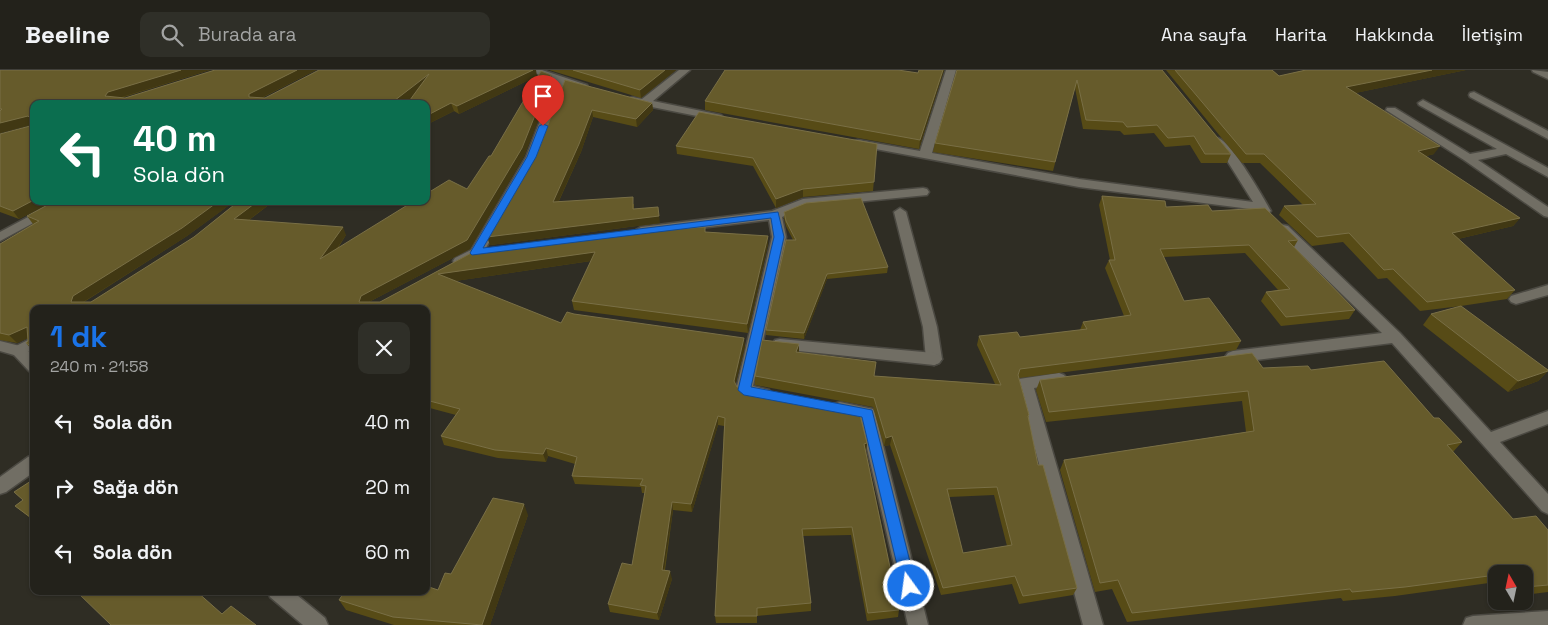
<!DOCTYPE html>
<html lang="tr">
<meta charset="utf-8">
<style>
:root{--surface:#23221b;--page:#2f2f28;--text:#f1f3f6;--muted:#a3a4a3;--line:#403f3a;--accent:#1a73e8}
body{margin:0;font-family:"Space Grotesk",sans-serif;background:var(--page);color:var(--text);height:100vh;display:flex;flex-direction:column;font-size:19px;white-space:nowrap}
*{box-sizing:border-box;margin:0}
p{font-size:16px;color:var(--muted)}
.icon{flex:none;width:28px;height:28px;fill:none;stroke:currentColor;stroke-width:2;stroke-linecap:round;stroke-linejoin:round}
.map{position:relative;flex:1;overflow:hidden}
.sheet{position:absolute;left:30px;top:235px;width:400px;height:290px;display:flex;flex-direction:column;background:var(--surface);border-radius:10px;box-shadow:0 1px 4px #0004,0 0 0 1px var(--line)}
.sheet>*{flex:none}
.guide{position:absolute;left:30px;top:30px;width:400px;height:105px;border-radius:10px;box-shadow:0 1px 4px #0004,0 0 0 1px var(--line);background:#0b6e4f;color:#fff;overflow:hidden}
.needle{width:32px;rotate:351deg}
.fabs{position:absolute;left:1488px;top:495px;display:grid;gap:10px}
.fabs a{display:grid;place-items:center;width:45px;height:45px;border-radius:10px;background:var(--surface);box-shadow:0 1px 4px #0004,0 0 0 1px var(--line);font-size:25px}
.pin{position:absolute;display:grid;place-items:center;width:42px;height:42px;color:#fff;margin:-51px -21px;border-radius:50% 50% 50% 0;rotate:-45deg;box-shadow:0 0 5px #0007}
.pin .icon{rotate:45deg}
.me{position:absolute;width:55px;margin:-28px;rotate:346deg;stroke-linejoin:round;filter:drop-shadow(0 0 4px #0008)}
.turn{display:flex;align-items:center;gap:18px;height:105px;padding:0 20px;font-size:22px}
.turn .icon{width:65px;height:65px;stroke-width:2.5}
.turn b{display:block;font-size:35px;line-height:42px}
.round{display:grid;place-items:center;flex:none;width:52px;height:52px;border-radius:10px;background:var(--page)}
.overview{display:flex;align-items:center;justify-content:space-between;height:85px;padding:0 20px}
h1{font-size:30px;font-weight:600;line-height:38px;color:var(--accent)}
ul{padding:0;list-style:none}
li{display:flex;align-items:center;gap:15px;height:65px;padding:0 20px}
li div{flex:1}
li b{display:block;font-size:19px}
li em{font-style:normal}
header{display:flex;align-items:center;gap:30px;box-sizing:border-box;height:70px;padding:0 25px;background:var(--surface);border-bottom:1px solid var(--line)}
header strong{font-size:24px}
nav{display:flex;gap:28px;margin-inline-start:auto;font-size:18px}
.search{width:350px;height:45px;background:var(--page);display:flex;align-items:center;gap:12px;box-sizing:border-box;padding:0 18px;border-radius:10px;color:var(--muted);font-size:19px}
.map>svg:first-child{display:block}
</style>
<header>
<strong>Beeline</strong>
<div class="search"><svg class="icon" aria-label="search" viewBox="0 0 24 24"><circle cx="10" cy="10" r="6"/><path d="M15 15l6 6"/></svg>Burada ara</div>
<nav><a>Ana sayfa</a><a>Harita</a><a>Hakkında</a><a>İletişim</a></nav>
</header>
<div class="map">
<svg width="1548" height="555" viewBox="0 0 1548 555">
<rect width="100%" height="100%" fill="#2f2d24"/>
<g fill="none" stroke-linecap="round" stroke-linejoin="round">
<defs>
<path id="lane" d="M1532,0L1548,2V9L1533,2Z
M1474,22L1548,61V69L1470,27L1469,25L1470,23Z
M1423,30L1548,98V107L1506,84L1478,90L1548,137V147L1544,146L1464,90L1386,40L1387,38H1395L1470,84L1497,79L1419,35L1418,33Z
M900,138L906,142L937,257L942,289L939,293L934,295L929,293L926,289L923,257L894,142Z
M1548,215V225L1516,234L1511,232L1509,229L1511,226Z
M34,267V279L19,286L14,285L11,281L14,277Z"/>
<path id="street" d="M528,0H542L587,15L588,17L583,20L565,15L538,87L483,183C477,190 464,196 455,194L453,191L455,188L471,180L526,87L555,12Z
M679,0H690L653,31L721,45L723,47L721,49L717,50L632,33L627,30L632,27L642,29Z
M946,0H956L932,83L1079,109L1253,132L1226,89L1212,71L1218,68C1231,71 1263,127 1271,141L1265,145L1261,144L1258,140L1079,117L854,75L852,73L854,71L858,70L920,81Z
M923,118L927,119L929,122L927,125L805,137L782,147L786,167L753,316L769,320L771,324L769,328L763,330L738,324L736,320L772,167L769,150L641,165L634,161L641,157L772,141L803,129Z
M58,131H74L0,171V162Z
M1283,155L1288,156L1400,263L1491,362L1548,341V354L1500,372L1548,424V444L1542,441L1392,273L1233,293L1228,291L1225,287L1228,283L1233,281L1382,263L1278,162L1277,159L1278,156Z
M780,269L934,283L939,285L942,289L939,293L934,295L780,279L775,278L773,274L775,270Z
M0,271L24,277L34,287V303L29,301L14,285L0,281Z
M1059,303L1064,305L1067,309L1064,313L1034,318L1103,555H1083L1017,313L1019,309Z
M840,332L873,339L875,343L928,555H908L860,348L834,342L832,338L834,334Z
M34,385V402L6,422L0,424V407L28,387Z
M268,521H292L325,548L328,555H303L270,527Z
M1548,541V555H1463L1466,548L1473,546Z"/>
</defs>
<use href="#lane" stroke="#4b4942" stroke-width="3"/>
<use href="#street" stroke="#4b4942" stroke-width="3"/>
<use href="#lane" fill="#716e64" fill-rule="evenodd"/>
<use href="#street" fill="#716e64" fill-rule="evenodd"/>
</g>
<path fill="#574b16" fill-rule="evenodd" d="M0,0H210L121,28H125L215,0H316L262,28L537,6L459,44L454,41L426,55V34L413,26L403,34H34V131H54L19,149L0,142V64L30,56V55L0,63Z
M549,0H676L641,28Z
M944,0L919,79L705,40V31Z
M957,0H1162L1231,84L1227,93H1201L1190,75L1165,77L1154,63L1124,65L1120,61L1083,59L1075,18L1053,101L933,82L935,73Z
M1166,0H1272L1279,6L1306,0H1466L1355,23L1434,84L1426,86L1520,148L1513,156L1458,169L1515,220L1507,229L1461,236L1548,301L1538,311L1508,322L1423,255L1431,244L1461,236L1420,241L1387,208L1378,209L1343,172L1312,176L1279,145L1284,136L1303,135L1260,93H1242Z
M565,10L652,33L653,40L637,57L593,47L581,82L559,131L634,134V139L660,153L490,175L538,81Z
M553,13L524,86L470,179L369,232H380L477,180L660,160L705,162L768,166V174L748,263L574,240L572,231L591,191L455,211L561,253L574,244L745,277L735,314L737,317L867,373L866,381L899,540L898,547L867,551L851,465L803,466L811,533V541L757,546V553H716L715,546L724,356L718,355L692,442L673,440L665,500L672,509L659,550L610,542L608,534L632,495L645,423H642L641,417L575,414L572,406L575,394L548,386L546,392L498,388L444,375L441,366L456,345L426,337V239H34V282L26,273L28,271V268L17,273L0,270V174L33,154L27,146L55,131H268L270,134L249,150L346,165L338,178L467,119L491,86ZM238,132L194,167L91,232H84L187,166L232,133Z
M877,74L873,121L803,127L776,138L753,96L677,84L676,76Z
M1102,126L1166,137L1212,141L1298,170L1294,177L1355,240L1349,249L1281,256L1261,231L1266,222L1278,220L1245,183L1164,187L1184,231L1241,271L1236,280L1019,308L1029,345L1028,348L1038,395L1077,518L1073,525L1019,534L1012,514L941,525L890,375L884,376L873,337L755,315V306L799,283L874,306L995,314L977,275L979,266L1020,267L1080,260L1083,252L1124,246L1105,198L1109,190H1110L1099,135ZM994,425L1007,476L963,483L949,427Z
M784,142L888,197L887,203L827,209L804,269L766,265V260L793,170L786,156L784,148Z
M1263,298L1311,300L1434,348L1462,372L1453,382L1513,449L1548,460V522L1524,525V504H1496V512L1395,526L1343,531L1341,528L1127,552L1112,519L1095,522L1060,400L1064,390L1246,362L1242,331L1046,352L1036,320L1040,310Z
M34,409V451L15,436L23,430L14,422Z
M528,445L490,555H394L346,540L339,530L438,520L451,504Z"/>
<path fill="#413813" d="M181,0H210L112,30L105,26L108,22Z
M297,0H316L253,32L249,27V24Z
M533,0H536L537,6L459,44L457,36Z
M665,0H676L641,28L640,20Z
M943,0H944L919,79L920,70Z
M1432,0H1466L1341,26L1346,17Z
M429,4L432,12L403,34H390Z
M551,5L553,13L524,86L470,179L365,234L359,232L361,226L467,170Z
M451,33L454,41L426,55V46Z
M652,33L653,40L637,57L636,49Z
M592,40L593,47L581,82L555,139L553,132Z
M28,46L34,54L0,63V53Z
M1440,76L1434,84L1413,89L1418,81Z
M803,119V127L776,138V129Z
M34,130V131H54L19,149L13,141Z
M219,131H237V132L232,133L187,166L80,234L71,232L73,226Z
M258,131H268L270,134L239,157L234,149Z
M658,137L660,153L490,175L487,167Z
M1520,148L1513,156L1445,172L1452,163Z
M343,157L346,165L324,197L320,189Z
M768,166V174L748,263L747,254Z
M595,182L597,190L442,213L438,204Z
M827,204V209L804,269V263Z
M27,257L34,265L17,273L9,265Z
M744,268L745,277L734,320V311Z
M799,274V283L796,282Z
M1548,301L1538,311L1508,322L1518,311Z
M718,346V355L692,442L691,434Z
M892,366L890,375L884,376L886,368Z
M867,373L866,381L864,374Z
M546,378L548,386L546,392L543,384Z
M672,432L673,440L663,507L662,500Z
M524,434L528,445L490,555H482Z
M670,501L672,509L659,550L657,543Z
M296,521H302L299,524Z"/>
<path fill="#665b2b" stroke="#796f46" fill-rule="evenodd" d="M0,0H181L108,22L105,26L125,28L215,0H297L249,24V27L265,28L319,0H533L457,36L451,33L426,46V34H407L429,4L390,34H34V130L13,141L0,136V64L30,56V48L28,46L0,53V41L2,39H0Z
M573,0H665L640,20Z
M725,0H898L918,3L919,0H943L920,70L705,31Z
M957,0H1162L1231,84H1205L1194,66L1168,68L1157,55L1127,57L1123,52L1086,50L1077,10L1055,92L935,73Z
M1175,0H1272L1279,6L1306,0H1432L1346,17L1440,76L1418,81L1520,148L1452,163L1515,220L1427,232L1393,199L1384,200L1349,163L1317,167L1284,136L1316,134L1264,84H1246Z
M541,1L551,5L522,78L467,170L361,226L359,232H380L477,180L660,157V160L705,157V162L768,166L747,254L572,231L595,182L438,204L561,253L567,242L574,244L744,268L734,311L737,317L859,341L867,373L864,374L899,540L868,543L852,457L802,459L811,533L757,538V546H715L725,348L718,346L691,434L672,432L662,500L670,501L657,543L608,534L622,493L632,495L646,416L640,415L643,409L572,406L577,387L546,378L543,384L495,380L441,366L460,339L426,330V239H34V278L26,273L28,271L27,257L9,265L0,263V174L39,151L27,146L55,131H219L182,158L73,226L71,232H91L194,167L239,131H258L234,149L343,157L320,189L414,131H426V124L449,110L467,119L489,86H491Z
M565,10L652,33L636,49L592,40L579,74L553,132L633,127V139L658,137L659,146L487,167L538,81Z
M699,42L877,74L874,112L803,119L776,129L753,88L676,76Z
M1102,126L1165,131L1166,137L1208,135L1212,141L1265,138L1298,170L1288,171L1355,240L1286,247L1266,222L1290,219L1249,175L1160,179L1184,231L1209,228L1241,271L1020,299L1018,305L1029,345L1028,346L1038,395H1043L1077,518L1023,526L1015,506L943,518L892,366L886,368L874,328L755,306L762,270L799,274L796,282L876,292L874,306L1001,315L979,266L1017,262L1020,267L1087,259L1083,252L1131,245L1109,190H1115ZM997,417L1012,475L963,483L947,419Z
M861,128L888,197L827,204L804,263L766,260L786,170H796L786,151L784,142L806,133Z
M1461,236L1548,300V301L1518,311L1431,244Z
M1252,283L1263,298L1308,296L1311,300L1384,291L1434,348H1439L1462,372L1447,375L1513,449L1536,446L1548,460V515L1526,517L1524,513V504H1516L1515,502L1496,504V505L1405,517L1352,522L1350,519L1132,543L1118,510L1100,513L1064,390L1254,361L1248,321L1049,342L1040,310Z
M34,409V450L15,436L23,430L14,422Z
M493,428L524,434L482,555L393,547L339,530L345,521H426V516L438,520L445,503L451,504Z
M76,521H196L222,544L231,536L256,555H111Z"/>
<path fill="#1a73e8" stroke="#114b97" d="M543,54L548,56L536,87L483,178L778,142L784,167L751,317L872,340L916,516L914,521L909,523L904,521L902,516L862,347L744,325L738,320L774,167L771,148L472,185L470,183L527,87L539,56Z"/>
</svg>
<div class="fabs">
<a><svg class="needle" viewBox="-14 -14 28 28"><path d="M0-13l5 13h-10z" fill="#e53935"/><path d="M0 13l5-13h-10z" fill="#a3a4a3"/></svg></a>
</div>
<div class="pin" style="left:543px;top:56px;background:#d93025"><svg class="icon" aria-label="arrive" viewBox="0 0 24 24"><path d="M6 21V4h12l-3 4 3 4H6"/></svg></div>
<svg class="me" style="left:909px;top:516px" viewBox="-20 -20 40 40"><circle r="17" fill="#1a73e8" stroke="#fff" stroke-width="3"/><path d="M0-11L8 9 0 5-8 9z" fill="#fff"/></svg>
<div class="guide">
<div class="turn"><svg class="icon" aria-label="left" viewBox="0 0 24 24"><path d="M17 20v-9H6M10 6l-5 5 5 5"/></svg><div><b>40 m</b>Sola dön</div></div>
</div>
<section class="sheet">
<div class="overview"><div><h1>1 dk</h1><p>240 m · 21:58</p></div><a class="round"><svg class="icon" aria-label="close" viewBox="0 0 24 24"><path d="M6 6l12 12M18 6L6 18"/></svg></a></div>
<ul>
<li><svg class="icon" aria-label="left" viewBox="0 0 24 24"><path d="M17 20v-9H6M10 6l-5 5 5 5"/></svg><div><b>Sola dön</b></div><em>40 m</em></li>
<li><svg class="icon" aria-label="right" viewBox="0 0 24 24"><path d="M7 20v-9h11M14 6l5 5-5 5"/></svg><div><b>Sağa dön</b></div><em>20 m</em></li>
<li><svg class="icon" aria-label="left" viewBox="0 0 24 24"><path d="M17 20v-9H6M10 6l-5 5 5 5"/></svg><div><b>Sola dön</b></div><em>60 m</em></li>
</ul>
</section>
</div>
